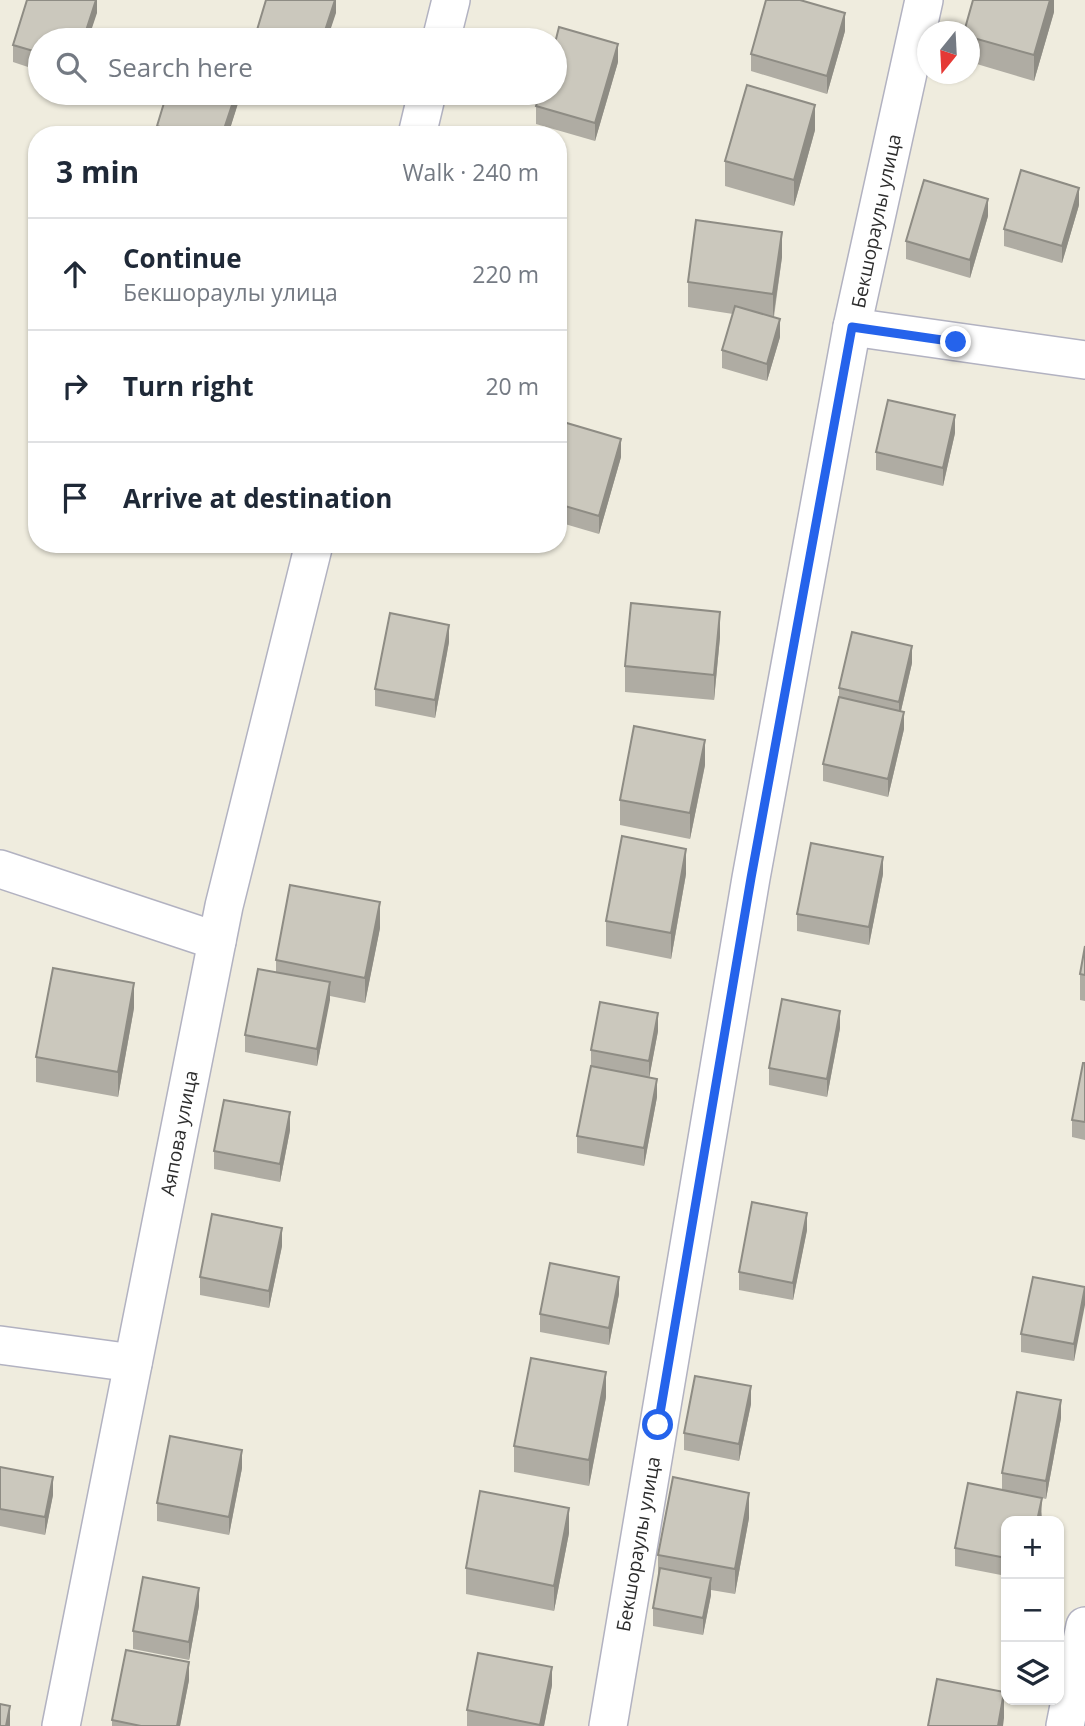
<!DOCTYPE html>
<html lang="en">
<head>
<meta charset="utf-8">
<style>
	:root { --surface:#fff; --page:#f2f2f3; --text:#1f2937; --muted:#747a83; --line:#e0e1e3 }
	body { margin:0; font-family:"Open Sans",sans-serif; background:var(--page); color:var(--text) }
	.controls { position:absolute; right:21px; bottom:21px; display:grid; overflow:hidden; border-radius:14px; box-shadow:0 2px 5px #0004 }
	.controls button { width:63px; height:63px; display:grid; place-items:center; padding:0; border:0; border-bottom:2px solid var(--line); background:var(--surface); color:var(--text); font:35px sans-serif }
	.compass { position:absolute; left:917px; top:21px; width:63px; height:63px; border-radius:50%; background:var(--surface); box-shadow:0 2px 5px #0004; rotate:198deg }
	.stop { position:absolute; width:21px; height:21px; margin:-16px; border:5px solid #2563eb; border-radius:50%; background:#fff }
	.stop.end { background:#2563eb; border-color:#fff; box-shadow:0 2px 7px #0008 }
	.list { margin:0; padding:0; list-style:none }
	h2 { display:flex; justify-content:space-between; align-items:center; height:91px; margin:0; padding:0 28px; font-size:30px }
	h2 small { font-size:23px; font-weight:400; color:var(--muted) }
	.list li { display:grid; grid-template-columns:46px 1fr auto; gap:21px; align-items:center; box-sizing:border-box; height:112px; padding:0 28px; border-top:2px solid var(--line) }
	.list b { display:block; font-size:26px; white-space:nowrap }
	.list p { margin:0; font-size:23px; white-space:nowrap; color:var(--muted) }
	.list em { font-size:23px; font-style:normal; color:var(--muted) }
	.icon { flex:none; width:38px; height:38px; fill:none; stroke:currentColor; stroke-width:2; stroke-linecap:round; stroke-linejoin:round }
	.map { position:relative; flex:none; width:1085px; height:1726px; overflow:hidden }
	.search { position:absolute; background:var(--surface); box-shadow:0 2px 5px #0004; left:28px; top:28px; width:539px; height:77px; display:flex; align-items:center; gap:18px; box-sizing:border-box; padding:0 24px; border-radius:38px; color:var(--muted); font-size:26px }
	.panel { position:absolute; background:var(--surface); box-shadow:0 2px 5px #0004; left:28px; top:126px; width:539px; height:427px; border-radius:28px }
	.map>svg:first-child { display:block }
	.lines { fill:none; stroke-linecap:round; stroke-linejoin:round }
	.minor-casing { stroke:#b2b2c1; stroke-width:40 }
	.minor { stroke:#fff; stroke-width:37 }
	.wall { fill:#afaca3 }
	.shaded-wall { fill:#8e8c84 }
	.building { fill:#cbc8bd; stroke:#8e8c84; stroke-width:2 }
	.route { stroke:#2563eb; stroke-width:9 }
	.labels { text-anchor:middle; stroke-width:6; stroke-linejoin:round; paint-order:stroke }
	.street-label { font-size:19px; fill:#2d2d2d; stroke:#fff }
</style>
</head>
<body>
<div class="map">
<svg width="1085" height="1726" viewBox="0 0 1085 1726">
	<rect width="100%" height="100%" fill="#efecde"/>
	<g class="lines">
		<g class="minor-casing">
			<g id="minor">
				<polyline points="441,40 451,0"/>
				<polyline points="417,135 427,93"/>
				<polyline points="852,327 1085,360"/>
				<polyline points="0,869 217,941"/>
				<polyline points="0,1345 133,1363"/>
				<polyline points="61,1726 224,906 314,544"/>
				<polyline points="608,1726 751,878 852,327 924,0"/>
				<polyline points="1065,1726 1085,1626"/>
			</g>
		</g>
		<use href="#minor" class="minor"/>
	</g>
	<g class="wall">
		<polygon points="97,0 97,13 40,40 40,71 13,62 13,45"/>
		<polygon points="1054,0 1054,12 1034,81 970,62 970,32"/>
		<polygon points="845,31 827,94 751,71 751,54"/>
		<polygon points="618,62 595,141 536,124 536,106"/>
		<polygon points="241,93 228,135 157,135 157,126"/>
		<polygon points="815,130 794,206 725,186 725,161"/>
		<polygon points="1079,205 1062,263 1004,246 1004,229"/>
		<polygon points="988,216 970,278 906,259 906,241"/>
		<polygon points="782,257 774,317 780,337 767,381 722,368 722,350 733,314 688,307 688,282"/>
		<polygon points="558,426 621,457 599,534 558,522"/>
		<polygon points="955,433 943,486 876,470 876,452"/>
		<polygon points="118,544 143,544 141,551"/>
		<polygon points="720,637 714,700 625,692 625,666"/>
		<polygon points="449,642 435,718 375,706 375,689"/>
		<polygon points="912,663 901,711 904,729 888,797 823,781 823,764 839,699 839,688"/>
		<polygon points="705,765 690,839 620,825 620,800"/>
		<polygon points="686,874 671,959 606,946 606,921"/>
		<polygon points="883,874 869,945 797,931 797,914"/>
		<polygon points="380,928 365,1003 330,996 317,1066 245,1052 245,1035 276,972 276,960"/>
		<polygon points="1085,946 1085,1001 1080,1000 1080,974"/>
		<polygon points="134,1008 118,1097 36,1082 36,1057"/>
		<polygon points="840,1028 827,1097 769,1085 769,1068"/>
		<polygon points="658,1031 649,1078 657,1097 644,1166 577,1153 577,1136 591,1066 591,1050"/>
		<polygon points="1085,1063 1085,1140 1072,1137 1072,1120"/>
		<polygon points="290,1130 280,1182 214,1169 214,1151"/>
		<polygon points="807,1230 793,1300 739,1290 739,1272"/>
		<polygon points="282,1246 269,1308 200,1295 200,1277"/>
		<polygon points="1085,1287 1074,1361 1021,1352 1021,1334"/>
		<polygon points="619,1294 609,1345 540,1332 540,1314"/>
		<polygon points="606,1397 589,1486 514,1472 514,1446"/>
		<polygon points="751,1404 739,1461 684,1450 684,1433"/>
		<polygon points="1061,1418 1046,1499 1038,1497 1042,1516 1041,1521 1006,1521 1006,1576 955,1566 955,1548 1002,1490 1002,1473"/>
		<polygon points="0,1467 53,1495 45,1535 0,1526"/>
		<polygon points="242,1468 229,1535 157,1521 157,1503"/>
		<polygon points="749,1518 735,1594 711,1590 711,1595 703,1635 653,1626 653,1608 658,1579 658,1555"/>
		<polygon points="569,1533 554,1611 466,1594 466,1568"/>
		<polygon points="199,1606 189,1660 133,1649 133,1631"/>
		<polygon points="189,1680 180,1726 112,1726 112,1720"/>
		<polygon points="552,1685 544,1726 467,1726 467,1710"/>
	</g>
	<g class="shaded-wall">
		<polygon points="96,0 97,0 97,13 88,40 83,40"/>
		<polygon points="335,0 336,0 336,13 327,40 322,40"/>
		<polygon points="1050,0 1054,0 1054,12 1034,81 1034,55"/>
		<polygon points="845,13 845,31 827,94 827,76"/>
		<polygon points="618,44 618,62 595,141 595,123"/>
		<polygon points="236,93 241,93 241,94 228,135 222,135"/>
		<polygon points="815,105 815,130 794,206 794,180"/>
		<polygon points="1079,188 1079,205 1062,263 1062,246"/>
		<polygon points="988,199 988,216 970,278 970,260"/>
		<polygon points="782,232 782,257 773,319 773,294"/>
		<polygon points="780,319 780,337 767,381 767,364"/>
		<polygon points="955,415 955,433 943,486 943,468"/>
		<polygon points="621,439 621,457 599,534 599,516"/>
		<polygon points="720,612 720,637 714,700 714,675"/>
		<polygon points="449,625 449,642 435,718 435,700"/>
		<polygon points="912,646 912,663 899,719 899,702"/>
		<polygon points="904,712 904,729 888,797 888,779"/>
		<polygon points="705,740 705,765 690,839 690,813"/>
		<polygon points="686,849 686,874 671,959 671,933"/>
		<polygon points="883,857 883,874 869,945 869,927"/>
		<polygon points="380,902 380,928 365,1003 365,978"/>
		<polygon points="330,982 330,1000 317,1066 317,1049"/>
		<polygon points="134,983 134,1008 118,1097 118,1072"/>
		<polygon points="840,1011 840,1028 827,1097 827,1079"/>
		<polygon points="658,1013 658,1031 649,1079 649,1061"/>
		<polygon points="657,1079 657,1097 644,1166 644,1148"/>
		<polygon points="290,1112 290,1130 280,1182 280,1164"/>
		<polygon points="807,1213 807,1230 793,1300 793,1283"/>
		<polygon points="282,1228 282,1246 269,1308 269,1291"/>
		<polygon points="619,1277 619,1294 609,1345 609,1328"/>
		<polygon points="1085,1288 1085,1305 1074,1361 1074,1344"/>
		<polygon points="606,1372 606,1397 589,1486 589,1460"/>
		<polygon points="751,1386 751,1404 739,1461 739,1444"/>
		<polygon points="1061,1400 1061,1418 1046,1499 1046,1481"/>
		<polygon points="242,1450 242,1468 229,1535 229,1517"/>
		<polygon points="53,1477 53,1495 45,1535 45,1517"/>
		<polygon points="749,1493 749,1518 735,1594 735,1569"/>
		<polygon points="1042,1498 1041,1521 1037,1521"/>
		<polygon points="569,1508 569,1533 554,1611 554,1586"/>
		<polygon points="711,1578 711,1595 703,1635 703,1618"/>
		<polygon points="199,1588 199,1606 189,1660 189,1642"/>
		<polygon points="189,1662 189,1680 180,1726 177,1726"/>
		<polygon points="552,1667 552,1685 544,1726 540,1726"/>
		<polygon points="1004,1692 1004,1718 1003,1726 998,1726"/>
		<polygon points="10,1706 10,1726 6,1726"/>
	</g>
	<g class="building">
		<polygon points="27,0 96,0 83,40 40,40 40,53 13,45"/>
		<polygon points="266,0 335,0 322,40 254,40"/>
		<polygon points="766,0 800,0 845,13 827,76 751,54"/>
		<polygon points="973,0 1050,0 1034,55 970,37 970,32 964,32"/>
		<polygon points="559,27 618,44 595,123 536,106 540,93 555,93 555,43"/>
		<polygon points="747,85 815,105 794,180 725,161"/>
		<polygon points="167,93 236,93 222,135 185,135 157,126"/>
		<polygon points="1021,170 1079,188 1062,246 1004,229"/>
		<polygon points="924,180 988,199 970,260 906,241"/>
		<polygon points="696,220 782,232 773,294 688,282"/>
		<polygon points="735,306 780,319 767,364 722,350"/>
		<polygon points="888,400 955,415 943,468 876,452"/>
		<polygon points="560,421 621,439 599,516 558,504 558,426"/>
		<polygon points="631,603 720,612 714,675 625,666"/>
		<polygon points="390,613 449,625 435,700 375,689"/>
		<polygon points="852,632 912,646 899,702 839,688"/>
		<polygon points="839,697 904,712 888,779 823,764"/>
		<polygon points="634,726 705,740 690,813 620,800"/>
		<polygon points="622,836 686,849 671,933 606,921"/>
		<polygon points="811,843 883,857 869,927 797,914"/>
		<polygon points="290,885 380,902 365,978 276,960"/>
		<polygon points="1085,946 1085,975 1080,974"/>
		<polygon points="53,968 134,983 118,1072 36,1057"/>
		<polygon points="258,969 330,982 317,1049 245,1035"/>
		<polygon points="782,999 840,1011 827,1079 769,1068"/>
		<polygon points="600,1002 658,1013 649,1061 591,1050"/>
		<polygon points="1083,1063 1085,1063 1085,1122 1072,1120"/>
		<polygon points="591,1066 657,1079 644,1148 577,1136"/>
		<polygon points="224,1100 290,1112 280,1164 214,1151"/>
		<polygon points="752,1202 807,1213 793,1283 739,1272"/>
		<polygon points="212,1214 282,1228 269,1291 200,1277"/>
		<polygon points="550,1263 619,1277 609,1328 540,1314"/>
		<polygon points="1033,1277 1085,1287 1074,1344 1021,1334"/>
		<polygon points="531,1358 606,1372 589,1460 514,1446"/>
		<polygon points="695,1376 751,1386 739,1444 684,1433"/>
		<polygon points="1017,1392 1061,1400 1046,1481 1002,1473"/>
		<polygon points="170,1436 242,1450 229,1517 157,1503"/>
		<polygon points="0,1467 53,1477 45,1517 0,1509"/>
		<polygon points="673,1477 749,1493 735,1569 658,1555"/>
		<polygon points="968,1483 1042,1498 1037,1521 1006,1521 1006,1558 955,1548"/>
		<polygon points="480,1491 569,1508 554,1586 466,1568"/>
		<polygon points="660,1568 711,1578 703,1618 653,1608"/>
		<polygon points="143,1577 199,1588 189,1642 133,1631"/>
		<polygon points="126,1650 189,1662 177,1726 141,1726 112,1720"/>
		<polygon points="478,1653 552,1667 540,1725 467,1710"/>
		<polygon points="937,1679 1004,1692 998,1726 928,1726"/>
		<polygon points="0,1704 10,1706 6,1726 0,1726"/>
	</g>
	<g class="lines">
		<polyline class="route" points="658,1425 751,878 852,327 956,342"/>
	</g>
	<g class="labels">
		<g class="street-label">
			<text transform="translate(876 221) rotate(-78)" y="7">Бекшораулы улица</text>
			<text transform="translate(179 1133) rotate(-79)" y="7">Аяпова улица</text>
			<text transform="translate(638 1544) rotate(-80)" y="7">Бекшораулы улица</text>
		</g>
	</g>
</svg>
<div class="controls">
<button>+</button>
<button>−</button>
<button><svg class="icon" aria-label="layers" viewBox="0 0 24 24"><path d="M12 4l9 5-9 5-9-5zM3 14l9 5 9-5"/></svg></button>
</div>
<svg class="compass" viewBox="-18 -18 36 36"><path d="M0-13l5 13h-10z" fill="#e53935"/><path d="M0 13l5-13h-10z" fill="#747a83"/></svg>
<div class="stop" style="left:658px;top:1425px"></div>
<div class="stop end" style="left:956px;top:342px"></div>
<div class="search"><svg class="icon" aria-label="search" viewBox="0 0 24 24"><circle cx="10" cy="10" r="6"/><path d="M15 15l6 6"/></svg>Search here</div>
<section class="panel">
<h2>3 min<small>Walk · 240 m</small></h2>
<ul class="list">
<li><svg class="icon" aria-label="ahead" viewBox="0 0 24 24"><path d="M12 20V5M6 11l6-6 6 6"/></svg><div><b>Continue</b><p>Бекшораулы улица</p></div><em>220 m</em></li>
<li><svg class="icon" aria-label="right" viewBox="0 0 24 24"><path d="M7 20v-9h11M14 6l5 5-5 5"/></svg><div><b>Turn right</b></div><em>20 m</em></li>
<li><svg class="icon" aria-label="arrive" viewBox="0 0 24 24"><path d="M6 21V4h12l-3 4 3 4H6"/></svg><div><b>Arrive at destination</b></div></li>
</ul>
</section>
</div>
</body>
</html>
